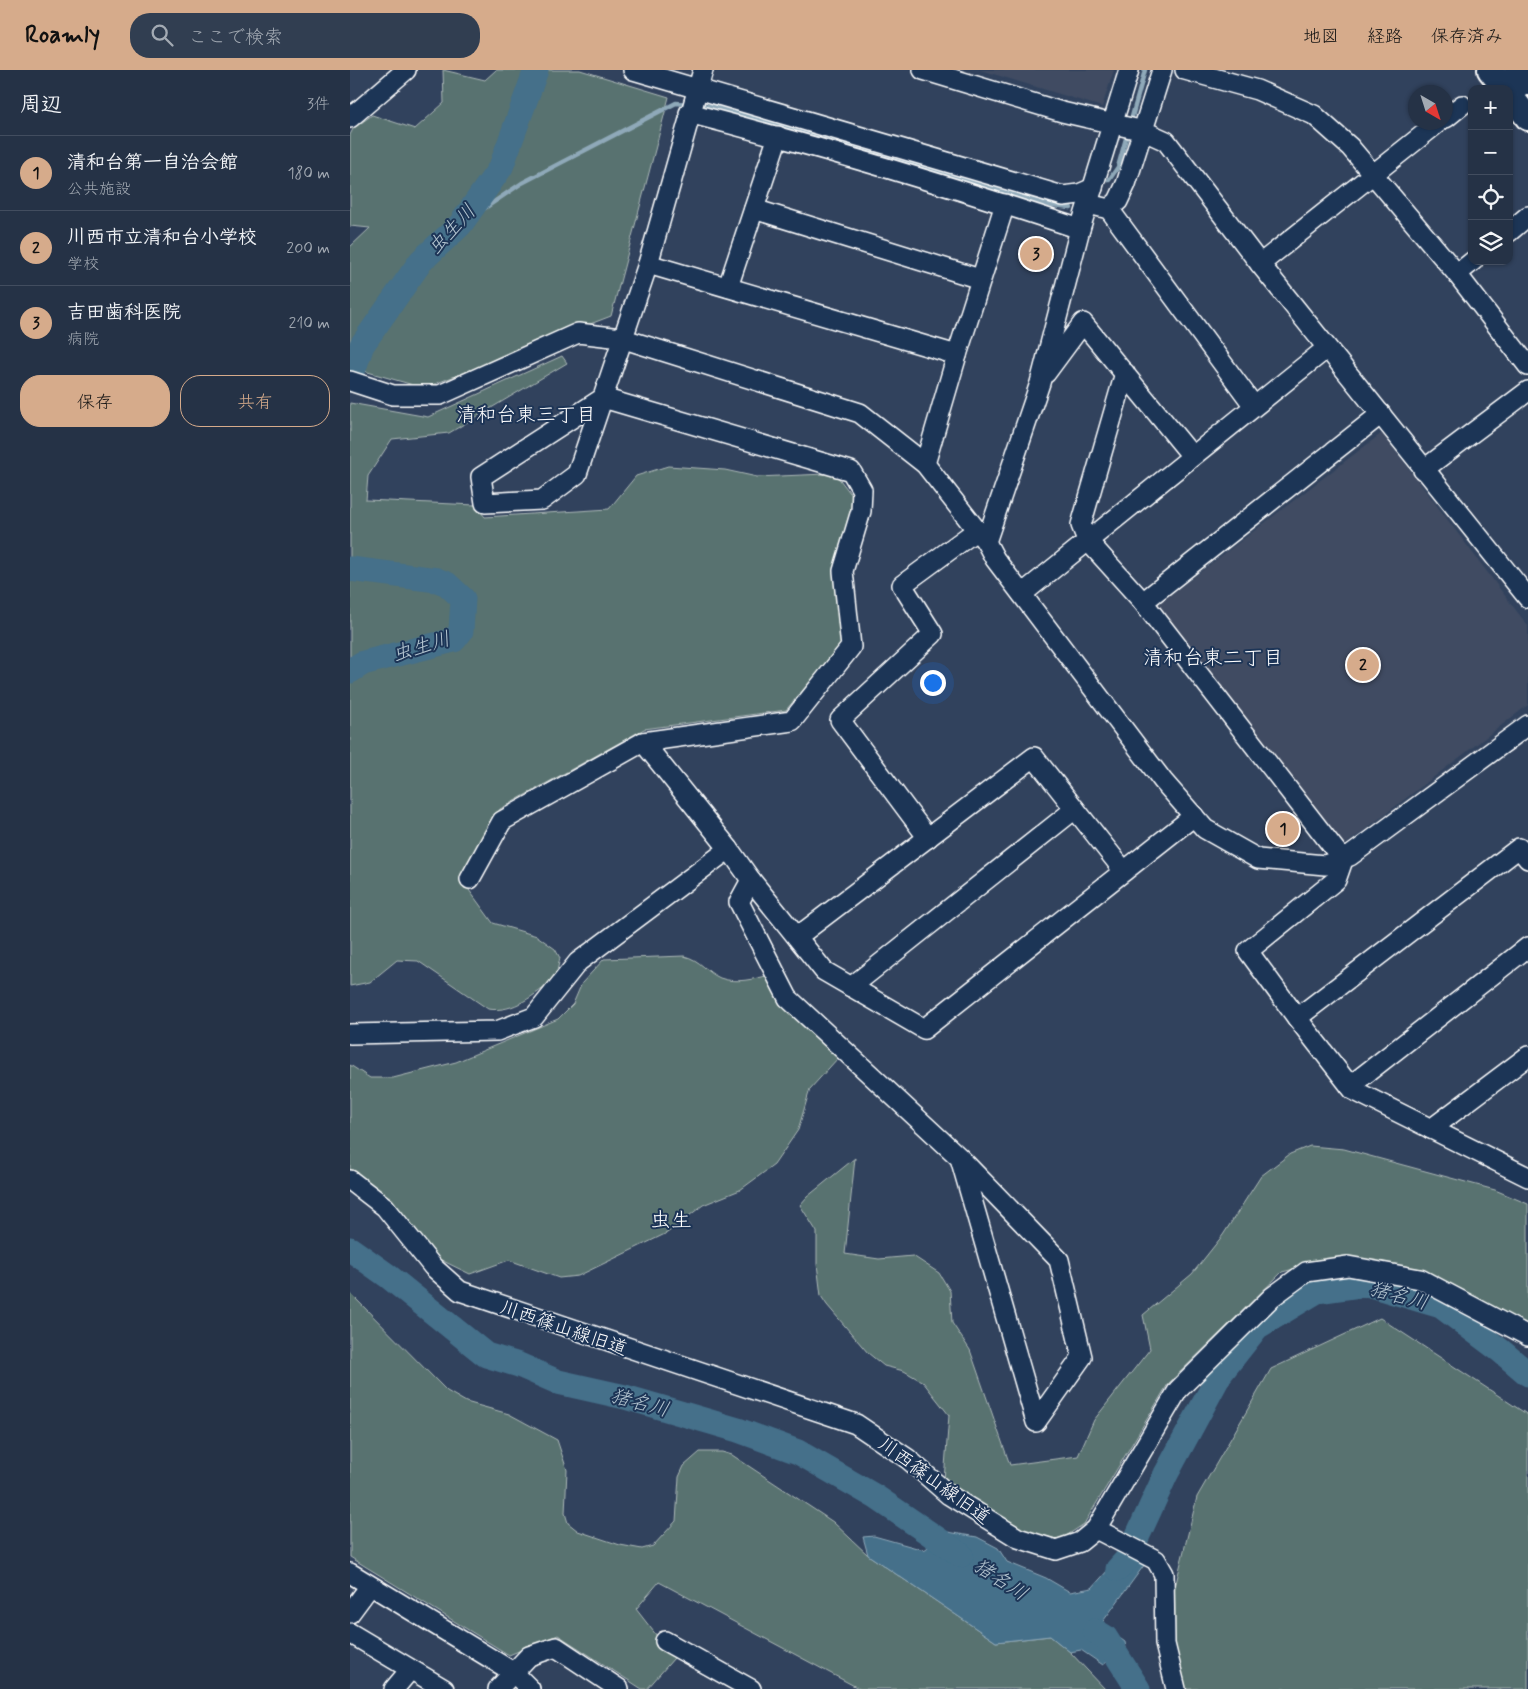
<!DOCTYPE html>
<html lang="ja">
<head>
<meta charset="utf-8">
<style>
	:root { --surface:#253246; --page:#313e51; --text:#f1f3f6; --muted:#a3aab3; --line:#424d5f; --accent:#d6ab8b }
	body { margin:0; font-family:Mynerve,"Klee One",sans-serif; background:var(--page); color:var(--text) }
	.controls { position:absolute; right:15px; top:15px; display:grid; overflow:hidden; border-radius:10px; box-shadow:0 1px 4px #0004 }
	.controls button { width:45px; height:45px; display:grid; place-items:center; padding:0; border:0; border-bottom:1px solid var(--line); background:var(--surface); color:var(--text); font:25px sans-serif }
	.compass { position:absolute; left:1058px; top:15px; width:45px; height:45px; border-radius:50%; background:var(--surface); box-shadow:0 1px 4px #0004; rotate:141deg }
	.you { position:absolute; left:582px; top:612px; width:18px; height:18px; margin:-12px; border:4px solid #fff; border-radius:50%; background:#1a73e8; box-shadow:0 0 0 8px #1a73e833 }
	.badge { display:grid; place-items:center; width:32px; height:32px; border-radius:50%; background:var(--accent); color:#111; font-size:16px; font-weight:700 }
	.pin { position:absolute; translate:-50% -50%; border:2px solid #fff; box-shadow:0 1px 5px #0006 }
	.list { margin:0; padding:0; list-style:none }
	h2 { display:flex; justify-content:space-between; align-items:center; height:65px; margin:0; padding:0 20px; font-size:21px }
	h2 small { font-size:16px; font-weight:400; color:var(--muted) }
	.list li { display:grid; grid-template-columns:32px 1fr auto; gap:15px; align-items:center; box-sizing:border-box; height:75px; padding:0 20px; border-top:1px solid var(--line) }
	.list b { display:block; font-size:19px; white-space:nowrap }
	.list p { margin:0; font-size:16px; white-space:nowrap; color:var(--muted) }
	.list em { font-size:16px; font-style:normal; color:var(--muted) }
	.actions { display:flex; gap:10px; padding:15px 20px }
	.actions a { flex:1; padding:11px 0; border:1px solid var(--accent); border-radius:20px; text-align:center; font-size:18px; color:var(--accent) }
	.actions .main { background:var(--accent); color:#111 }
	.icon { flex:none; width:28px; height:28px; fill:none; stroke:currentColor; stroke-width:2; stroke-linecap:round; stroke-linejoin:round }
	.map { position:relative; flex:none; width:1178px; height:1619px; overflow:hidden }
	header { display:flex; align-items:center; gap:30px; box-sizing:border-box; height:70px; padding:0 25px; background:var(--accent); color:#111 }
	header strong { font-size:24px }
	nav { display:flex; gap:28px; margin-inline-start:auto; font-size:18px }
	.search { width:350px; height:45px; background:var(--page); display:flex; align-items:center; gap:12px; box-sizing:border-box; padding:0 18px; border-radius:20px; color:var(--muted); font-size:19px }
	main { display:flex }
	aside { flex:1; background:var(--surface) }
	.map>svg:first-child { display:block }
	.built { fill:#3f4b62 }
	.green { fill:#58726f; stroke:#acb8b7 }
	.water { fill:#446f8a; stroke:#8fa9b9 }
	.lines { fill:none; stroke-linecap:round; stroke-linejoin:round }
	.stream { stroke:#8fa9b9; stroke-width:4.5 }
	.river { stroke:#446f8a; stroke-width:25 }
	.minor-casing { stroke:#fff; stroke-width:22 }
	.major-casing { stroke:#fff; stroke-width:28 }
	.minor { stroke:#1d3557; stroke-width:19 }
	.major { stroke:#1d3557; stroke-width:24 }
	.labels { text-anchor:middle; stroke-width:4; stroke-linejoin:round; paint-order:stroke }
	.street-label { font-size:19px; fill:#fff; stroke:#1d3557 }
	.water-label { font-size:20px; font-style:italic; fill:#b4c5d0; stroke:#1d3557 }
	.neighbourhood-label { font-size:20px; fill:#fff; stroke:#1d3557 }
	.quarter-label { font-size:21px; fill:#fff; stroke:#1d3557 }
</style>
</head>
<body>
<header>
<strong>Roamly</strong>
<div class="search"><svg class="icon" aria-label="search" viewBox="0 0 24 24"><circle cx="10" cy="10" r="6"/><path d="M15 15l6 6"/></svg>ここで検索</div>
<nav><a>地図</a><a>経路</a><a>保存済み</a></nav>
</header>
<main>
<aside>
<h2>周辺<small>3件</small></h2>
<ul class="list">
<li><span class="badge">1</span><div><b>清和台第一自治会館</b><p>公共施設</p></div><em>180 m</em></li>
<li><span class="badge">2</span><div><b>川西市立清和台小学校</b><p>学校</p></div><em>200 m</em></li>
<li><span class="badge">3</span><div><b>吉田歯科医院</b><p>病院</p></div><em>210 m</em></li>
</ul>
<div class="actions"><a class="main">保存</a><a>共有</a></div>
</aside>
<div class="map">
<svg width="1178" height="1619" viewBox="0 0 1178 1619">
	<rect width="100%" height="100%" fill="#31425d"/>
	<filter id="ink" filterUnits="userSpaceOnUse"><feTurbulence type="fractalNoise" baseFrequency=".02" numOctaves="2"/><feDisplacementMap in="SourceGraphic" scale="10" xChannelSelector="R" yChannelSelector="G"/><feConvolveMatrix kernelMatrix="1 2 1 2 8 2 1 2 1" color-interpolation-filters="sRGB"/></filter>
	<g filter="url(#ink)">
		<g class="built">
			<polygon points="630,0 764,0 752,37"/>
			<polygon points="1032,363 1178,556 1178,635 991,778 803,538"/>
		</g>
		<g class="green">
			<polygon points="93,0 135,10 146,0 230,0 319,27 261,246 74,318 0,297 0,177 20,158 0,156 0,65 3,59 22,45 65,59 94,33"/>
			<path d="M212,286L217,293L99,363L42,369L18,406L16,430L125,435L135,447L259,439L286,406L318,396L375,400L407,407L476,404L487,406L507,432L491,575L436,640L294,659L150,739L111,809L143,853L187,866L205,879L210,888L205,910C184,924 165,943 138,939L68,891L47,890L20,912L0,916V333L78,347Z"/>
			<path d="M334,886C351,890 356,902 370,908C386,914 404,909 420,905L436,932L488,988L460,1019L448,1060L424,1095L390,1120L353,1135L317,1163L228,1206L209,1208L159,1190L120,1204L89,1189L45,1136L0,1099V995L20,1008H43L106,992L208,949L223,934L232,913L254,889Z"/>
			<polygon points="960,1076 994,1079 1145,1120 1178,1134 1178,1257 988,1188 932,1202 818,1314 734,1454 710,1470 668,1459 594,1410 599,1345 573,1312 554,1301 534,1296 518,1283 477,1235 471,1226 467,1194 467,1162 450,1135 457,1127 505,1088 495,1184 529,1189 563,1186 589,1203 600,1221 602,1253 620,1280 660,1395 728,1386 744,1350 800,1279 793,1245 842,1204 873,1165 911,1106 940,1084"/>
			<polygon points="0,1223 97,1321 116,1332 159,1344 207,1370 217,1400 215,1443 218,1453 228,1461 270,1475 292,1479 303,1476 326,1451 329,1407 334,1396 350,1382 372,1382 382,1385 483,1452 518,1485 646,1572 700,1566 720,1582 755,1619 510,1619 309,1512 286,1539 324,1588 297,1619 292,1619 208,1565 159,1585 0,1487"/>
			<polygon points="1030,1248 1178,1345 1178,1619 818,1619 820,1538 847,1427 921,1299"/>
		</g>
		<polygon class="water" points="586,1460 627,1467 648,1478 657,1492 696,1508 720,1522 742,1518 774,1482 795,1494 751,1554 775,1572 776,1578 753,1595 731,1580 720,1582 700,1566 646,1572 518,1485 513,1467 524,1466 574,1480 580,1476"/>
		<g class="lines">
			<g class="stream">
				<polyline points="348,35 364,36 703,136 721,138"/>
				<polyline points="780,54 795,0"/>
				<polyline points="759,110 768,97 778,61"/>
				<polyline points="110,155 172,113 326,33 340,34"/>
			</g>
			<g class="river">
				<polyline points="0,310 12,275 71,191 110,155 151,97 186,0"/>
				<polyline points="0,499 87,510 97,514 113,529 111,561 104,570 13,593 0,601"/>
				<polyline points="0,1179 38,1206 136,1285 169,1295 208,1312 275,1327 388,1360 448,1382 526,1427 611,1485"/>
				<polyline points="768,1499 777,1489 816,1404 870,1304 907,1257 967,1221 1017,1214 1091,1236 1151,1281 1178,1304"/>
				<polyline points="745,1561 755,1567 788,1619"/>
			</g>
			<g class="minor-casing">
				<g id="minor">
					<polyline points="283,0 713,126 729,124 743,118"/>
					<polyline points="573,0 712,42 794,61 816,71 910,194 1178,528"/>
					<polyline points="835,0 907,20 964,45 1000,77 1107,204"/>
					<path d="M339,43C471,77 601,116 730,159"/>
					<polyline points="0,48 56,0"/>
					<polyline points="1096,48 1112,35"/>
					<polyline points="738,134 759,139 904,336"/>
					<polyline points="404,139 630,209"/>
					<polyline points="759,139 768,131 776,114 812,0"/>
					<polyline points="1159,162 1178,146"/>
					<polyline points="1123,191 1107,204 1178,296"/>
					<polyline points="298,194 607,285 575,394"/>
					<polyline points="910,194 1089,52"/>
					<polyline points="378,217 428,66"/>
					<polyline points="607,285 655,134"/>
					<polyline points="696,303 733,253 842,386"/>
					<polyline points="775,303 731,455 737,470 793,532 993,790 986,810 898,881 947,948 1169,778 1178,789"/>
					<polyline points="0,311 43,325 90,325 228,263 271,268 510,343 575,394 636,472 645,489 813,711 855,759 908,789 975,795 1000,786 1178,655"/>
					<polyline points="1073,400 1178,321"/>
					<polyline points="636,472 690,313 730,159 779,0"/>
					<polyline points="672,524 977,278"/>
					<polyline points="793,532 1031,344"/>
					<polyline points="578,768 490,650 583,564 552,515 627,460"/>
					<polyline points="379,779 401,810 389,832 438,928 610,1088 686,1352 732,1287 709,1190 610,1088"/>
					<polyline points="120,809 152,751 293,672 442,651 501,577 493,501 511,441 512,420 501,401 253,328 131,407 135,433 192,430 227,404 298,194 353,0"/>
					<polyline points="401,810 474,901 574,959 844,746"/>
					<polyline points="447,867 684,687 774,801"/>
					<polyline points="501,917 725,739"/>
					<polyline points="947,948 1003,1020 1178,1107"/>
					<polyline points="0,964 147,961 184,947 228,892 379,779 293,672"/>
					<polyline points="1000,1016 1178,877"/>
					<polyline points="1081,1059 1178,986"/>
					<polyline points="0,1110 35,1137 83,1197 110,1221 506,1354 558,1389 599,1425 668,1468 706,1480 730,1472 746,1459 828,1320 922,1227 956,1202 998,1196 1070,1209 1178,1266"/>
					<polyline points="746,1459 806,1490 814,1504 815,1574 826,1619"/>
					<polyline points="0,1503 163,1602 180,1619"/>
					<polyline points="0,1543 20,1516"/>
					<polyline points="0,1563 94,1619"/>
					<polyline points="315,1571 401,1619"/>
					<polyline points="44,1619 60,1600"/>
					<polyline points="148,1619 179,1586 206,1577 269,1619"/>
				</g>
			</g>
			<g class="major-casing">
				<g id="major">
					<polyline points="1140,0 1155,19"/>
					<polyline points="1167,0 1178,13"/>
					<polyline points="1159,24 1178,48"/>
				</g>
			</g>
			<use href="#minor" class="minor"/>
			<use href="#major" class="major"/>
		</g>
	</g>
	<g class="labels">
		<g class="street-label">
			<text transform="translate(214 1257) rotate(19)" y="7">川西篠山線旧道</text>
			<text transform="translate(585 1410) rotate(36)" y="7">川西篠山線旧道</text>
		</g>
		<g class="water-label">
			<text transform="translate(101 159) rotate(-47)" y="7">虫生川</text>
			<text transform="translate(71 576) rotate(-17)" y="7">虫生川</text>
			<text transform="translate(1049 1225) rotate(15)" y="7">猪名川</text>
			<text transform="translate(290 1332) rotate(15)" y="7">猪名川</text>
			<text transform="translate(651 1509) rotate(33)" y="7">猪名川</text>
		</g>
		<g class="neighbourhood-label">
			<text x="176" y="351">清和台東三丁目</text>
			<text x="863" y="594">清和台東二丁目</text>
		</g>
		<g class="quarter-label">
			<text x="321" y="1157">虫生</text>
		</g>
	</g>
</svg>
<div class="controls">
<button>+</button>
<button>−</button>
<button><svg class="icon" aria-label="locate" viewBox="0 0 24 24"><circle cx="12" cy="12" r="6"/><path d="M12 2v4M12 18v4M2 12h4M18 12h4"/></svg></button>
<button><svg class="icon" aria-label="layers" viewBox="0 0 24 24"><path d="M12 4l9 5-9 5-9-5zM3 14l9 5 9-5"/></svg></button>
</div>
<svg class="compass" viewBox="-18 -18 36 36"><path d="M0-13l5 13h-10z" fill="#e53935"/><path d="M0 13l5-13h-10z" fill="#a3aab3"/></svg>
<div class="you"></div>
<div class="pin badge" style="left:933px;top:759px">1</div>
<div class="pin badge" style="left:1013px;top:595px">2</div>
<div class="pin badge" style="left:686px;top:184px">3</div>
</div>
</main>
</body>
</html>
